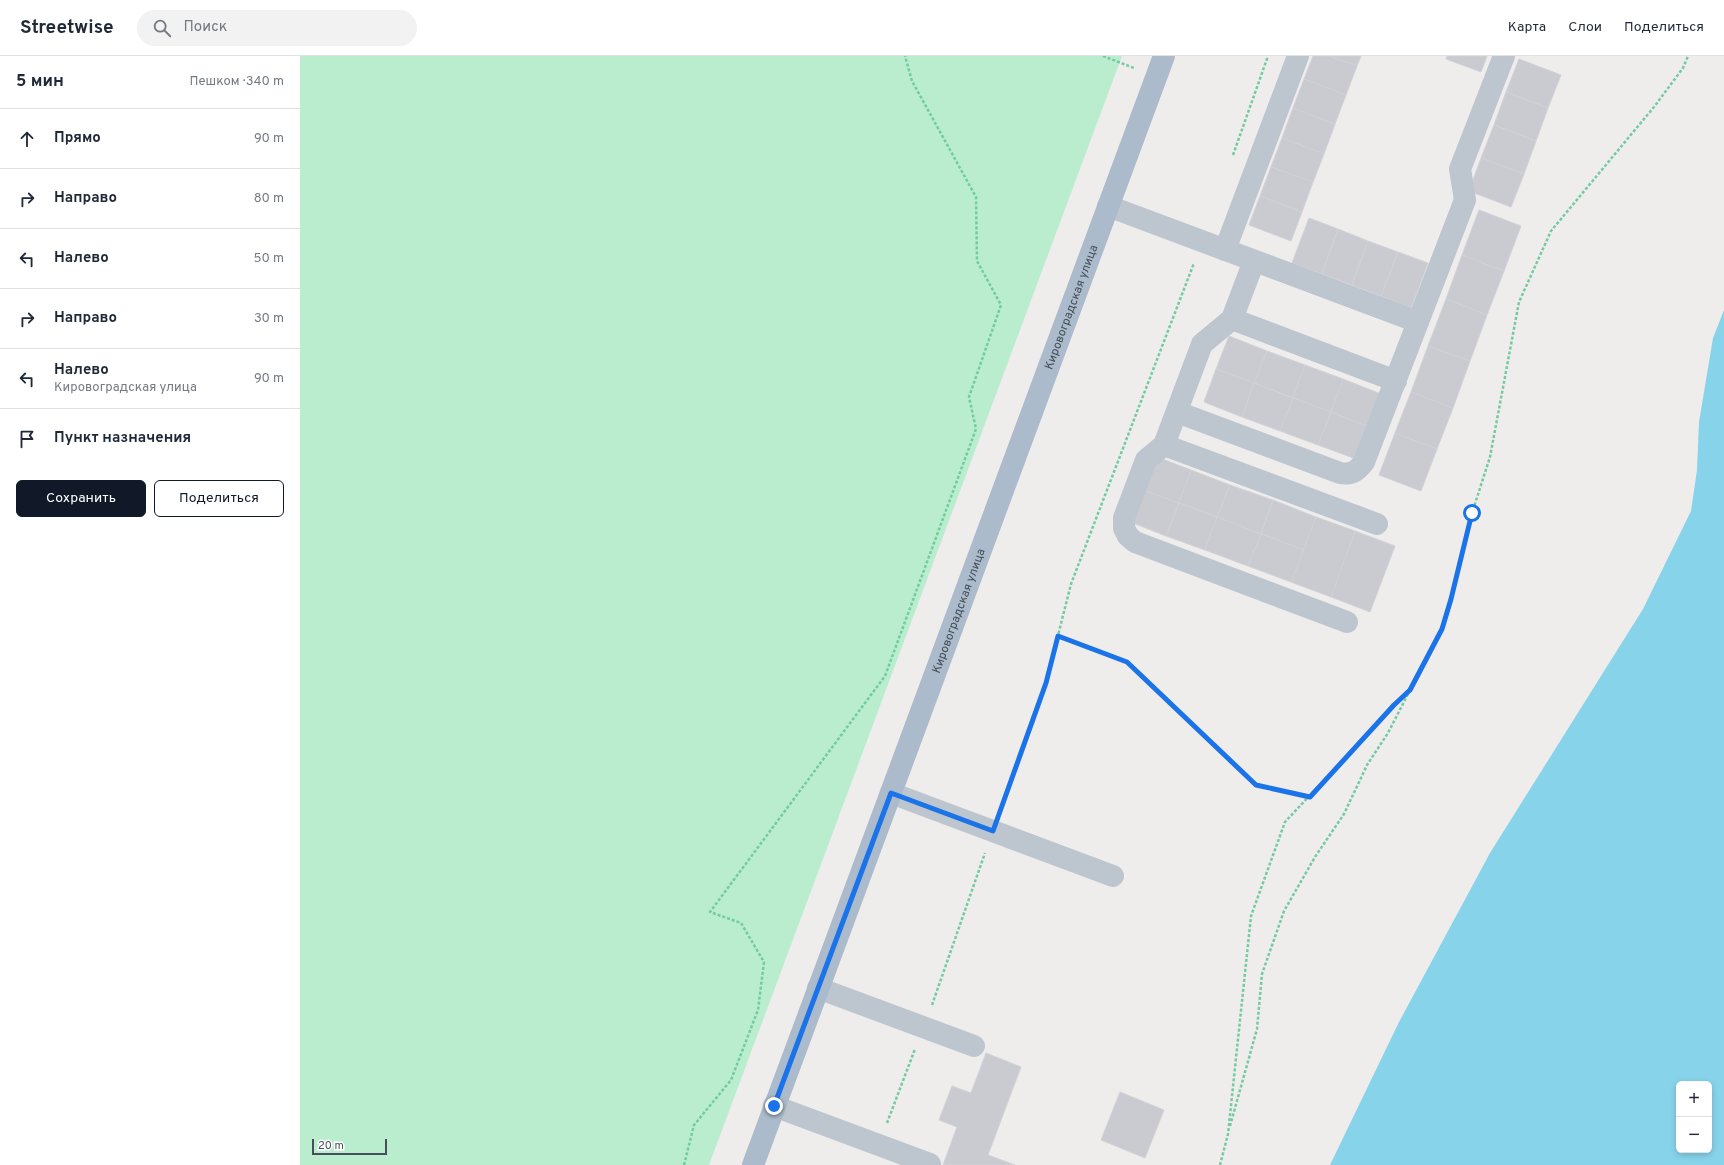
<!DOCTYPE html>
<html lang="ru">
<head>
<meta charset="utf-8">
<style>
	:root { --surface:#fff; --page:#f2f2f3; --text:#1f2937; --muted:#747a83; --line:#e0e1e3; --accent:#111827 }
	body { margin:0; font-family:Overpass,sans-serif; background:var(--page); color:var(--text) }
	.controls { position:absolute; right:12px; bottom:12px; display:grid; overflow:hidden; border-radius:6px; box-shadow:0 2px 6px #0003 }
	.controls button { width:36px; height:36px; display:grid; place-items:center; padding:0; border:0; border-bottom:1px solid var(--line); background:var(--surface); color:var(--text); font:20px sans-serif }
	.scale { position:absolute; left:12px; bottom:10px; width:75px; box-sizing:border-box; padding-left:4px; border:2px solid #454f59; border-top:0; font-size:11px; line-height:14px; white-space:nowrap; color:#454f59; -webkit-text-stroke:3px #fff; paint-order:stroke }
	.stop { position:absolute; width:12px; height:12px; margin:-9px; border:3px solid #1a73e8; border-radius:50%; background:#fff }
	.stop.end { background:#1a73e8; border-color:#fff; box-shadow:0 1px 4px #0008 }
	.list { margin:0; padding:0; list-style:none }
	h2 { display:flex; justify-content:space-between; align-items:center; height:52px; margin:0; padding:0 16px; font-size:17px }
	h2 small { font-size:13px; font-weight:400; color:var(--muted) }
	.list li { display:grid; grid-template-columns:26px 1fr auto; gap:12px; align-items:center; box-sizing:border-box; height:60px; padding:0 16px; border-top:1px solid var(--line) }
	.list b { display:block; font-size:15px; white-space:nowrap }
	.list p { margin:0; font-size:13px; white-space:nowrap; color:var(--muted) }
	.list em { font-size:13px; font-style:normal; color:var(--muted) }
	.actions { display:flex; gap:8px; padding:12px 16px }
	.actions a { flex:1; padding:9px 0; border:1px solid var(--accent); border-radius:6px; text-align:center; font-size:14px; color:var(--accent) }
	.actions .main { background:var(--accent); color:#fff }
	.icon { flex:none; width:22px; height:22px; fill:none; stroke:currentColor; stroke-width:2; stroke-linecap:round; stroke-linejoin:round }
	.map { position:relative; flex:none; width:1424px; height:1109px; overflow:hidden }
	header { display:flex; align-items:center; gap:24px; box-sizing:border-box; height:56px; padding:0 20px; background:var(--surface); border-bottom:1px solid var(--line) }
	header strong { font-size:19px }
	nav { display:flex; gap:22px; margin-inline-start:auto; font-size:14px }
	.search { width:280px; height:36px; background:var(--page); display:flex; align-items:center; gap:10px; box-sizing:border-box; padding:0 14px; border-radius:22px; color:var(--muted); font-size:15px }
	main { display:flex }
	aside { flex:1; background:var(--surface) }
	.map>svg:first-child { display:block }
	.green { fill:#b9edce }
	.water { fill:#87d4ea; fill-rule:evenodd }
	.building { fill:#c9cbd1; stroke:#d0d2d8 }
	.lines { fill:none; stroke-linecap:round; stroke-linejoin:round }
	.path { stroke:#72cba1; stroke-width:2.5; stroke-dasharray:3 2; stroke-linecap:butt }
	.minor { stroke:#bdc6cf; stroke-width:22 }
	.major { stroke:#abbbcb; stroke-width:22 }
	.route { stroke:#1a73e8; stroke-width:5 }
	.labels { text-anchor:middle; stroke-width:3.5; stroke-linejoin:round; paint-order:stroke }
	.street-label { font-size:12px; fill:#454f59; stroke:#fff }
</style>
</head>
<body>
<header>
<strong>Streetwise</strong>
<div class="search"><svg class="icon" aria-label="search" viewBox="0 0 24 24"><circle cx="10" cy="10" r="6"/><path d="M15 15l6 6"/></svg>Поиск</div>
<nav><a>Карта</a><a>Слои</a><a>Поделиться</a></nav>
</header>
<main>
<aside>
<h2>5 мин<small>Пешком · 340 m</small></h2>
<ul class="list">
<li><svg class="icon" aria-label="ahead" viewBox="0 0 24 24"><path d="M12 20V5M6 11l6-6 6 6"/></svg><div><b>Прямо</b></div><em>90 m</em></li>
<li><svg class="icon" aria-label="right" viewBox="0 0 24 24"><path d="M7 20v-9h11M14 6l5 5-5 5"/></svg><div><b>Направо</b></div><em>80 m</em></li>
<li><svg class="icon" aria-label="left" viewBox="0 0 24 24"><path d="M17 20v-9H6M10 6l-5 5 5 5"/></svg><div><b>Налево</b></div><em>50 m</em></li>
<li><svg class="icon" aria-label="right" viewBox="0 0 24 24"><path d="M7 20v-9h11M14 6l5 5-5 5"/></svg><div><b>Направо</b></div><em>30 m</em></li>
<li><svg class="icon" aria-label="left" viewBox="0 0 24 24"><path d="M17 20v-9H6M10 6l-5 5 5 5"/></svg><div><b>Налево</b><p>Кировоградская улица</p></div><em>90 m</em></li>
<li><svg class="icon" aria-label="arrive" viewBox="0 0 24 24"><path d="M6 21V4h12l-3 4 3 4H6"/></svg><div><b>Пункт назначения</b></div></li>
</ul>
<div class="actions"><a class="main">Сохранить</a><a>Поделиться</a></div>
</aside>
<div class="map">
<svg width="1424" height="1109" viewBox="0 0 1424 1109">
	<rect width="100%" height="100%" fill="#efecec"/>
	<polygon class="green" points="0,0 822,0 409,1109 0,1109"/>
	<path class="water" d="M1424,254V1109H1030L1099,966L1190,797L1343,553L1391,455L1397,414L1399,366L1413,282ZM1379,1028H1409V1094H1379Z"/>
	<g class="building">
		<polygon points="1013,0 1030,0 1057,10 1046,39 1004,23"/>
		<polygon points="1030,0 1061,0 1057,10"/>
		<polygon points="1147,0 1187,0 1181,16 1146,3"/>
		<polygon points="1219,3 1261,19 1248,52 1206,36"/>
		<polygon points="1004,23 1046,39 1035,68 993,52"/>
		<polygon points="1206,36 1248,52 1236,85 1194,69"/>
		<polygon points="993,52 1035,68 1024,98 982,82"/>
		<polygon points="1194,69 1236,85 1224,118 1181,102"/>
		<polygon points="982,82 1024,98 1013,126 971,111"/>
		<polygon points="1181,102 1224,118 1211,151 1169,135"/>
		<polygon points="971,111 1013,126 1002,156 960,140"/>
		<polygon points="960,140 1002,156 991,185 949,169"/>
		<polygon points="1179,154 1221,170 1204,215 1162,199"/>
		<polygon points="1009,162 1038,173 1022,218 992,207"/>
		<polygon points="1038,173 1068,185 1052,229 1022,218"/>
		<polygon points="1068,185 1098,196 1081,240 1052,229"/>
		<polygon points="1098,196 1128,207 1111,252 1081,240"/>
		<polygon points="1162,199 1204,215 1187,259 1146,243"/>
		<polygon points="1146,243 1187,259 1170,305 1128,290"/>
		<polygon points="929,280 967,295 954,327 916,313"/>
		<polygon points="1128,290 1170,305 1153,352 1111,336"/>
		<polygon points="967,295 1005,309 993,342 954,327"/>
		<polygon points="1005,309 1043,323 1031,356 993,342"/>
		<polygon points="916,313 954,327 942,361 904,346"/>
		<polygon points="1043,323 1081,338 1069,371 1031,356"/>
		<polygon points="954,327 993,342 980,375 942,361"/>
		<polygon points="1111,336 1153,352 1137,393 1095,377"/>
		<polygon points="993,342 1031,356 1018,389 980,375"/>
		<polygon points="1031,356 1069,371 1056,403 1018,389"/>
		<polygon points="1095,377 1137,393 1121,435 1079,419"/>
		<polygon points="852,399 891,414 879,447 840,433"/>
		<polygon points="891,414 930,429 917,461 879,447"/>
		<polygon points="930,429 973,444 961,478 917,461"/>
		<polygon points="840,433 879,447 866,480 828,465"/>
		<polygon points="973,444 1016,461 1004,494 961,478"/>
		<polygon points="879,447 917,461 905,494 866,480"/>
		<polygon points="917,461 961,478 948,510 905,494"/>
		<polygon points="1016,461 1055,475 1031,541 991,526"/>
		<polygon points="1055,475 1095,490 1070,556 1031,541"/>
		<polygon points="961,478 1004,494 991,526 948,510"/>
		<polygon points="686,997 721,1011 688,1099 715,1109 643,1109 657,1071 639,1064 652,1030 671,1037"/>
		<polygon points="820,1036 864,1054 845,1102 801,1084"/>
	</g>
	<g class="lines">
		<g class="path">
			<polyline points="803,0 834,12"/>
			<polyline points="933,99 968,0"/>
			<polyline points="758,580 827,606 956,729 1009,740"/>
			<polyline points="701,753 746,627 771,528 894,207"/>
			<polyline points="632,949 685,797"/>
			<polyline points="587,1067 615,993"/>
			<polyline points="930,1070 957,973 962,918 984,855 1015,801 1044,758 1067,709 1088,677 1109,636"/>
			<polyline points="384,1109 394,1069 431,1024 458,954 464,906 441,867 410,856 585,620 676,373 669,341 701,249 677,205 676,141 612,25 605,0"/>
			<polyline points="920,1109 928,1078 951,860 985,766 1094,649 1110,634 1142,573 1151,543 1172,457 1190,401 1219,246 1251,175 1354,51 1383,12 1388,0"/>
		</g>
		<g class="minor">
			<polyline points="808,150 1118,266"/>
			<polyline points="925,194 998,0"/>
			<polyline points="954,205 932,263 902,288 864,389 846,404 824,462 824,472 828,480 835,486 1047,566"/>
			<polyline points="932,263 1096,325"/>
			<path d="M877,356L1040,417C1052,419 1057,415 1064,406L1165,144L1160,113L1204,0"/>
			<polyline points="864,389 1077,468"/>
			<polyline points="591,737 813,820"/>
			<polyline points="518,932 674,990"/>
			<polyline points="474,1050 630,1108"/>
		</g>
		<path class="major" id="s1" d="M453,1109L864,0"/>
	</g>
	<g class="lines">
		<polyline class="route" points="474,1050 591,737 693,775 746,627 758,580 827,606 956,729 1010,741 1094,649 1110,634 1142,573 1151,543 1172,457"/>
	</g>
	<g class="labels">
		<g class="street-label">
			<text dy="4" stroke="none"><textPath href="#s1" startOffset="915">Кировоградская улица</textPath></text>
			<text dy="4" stroke="none"><textPath href="#s1" startOffset="591">Кировоградская улица</textPath></text>
		</g>
	</g>
</svg>
<div class="controls">
<button>+</button>
<button>−</button>
</div>
<div class="scale">20 m</div>
<div class="stop" style="left:1172px;top:457px"></div>
<div class="stop end" style="left:474px;top:1050px"></div>
</div>
</main>
</body>
</html>
